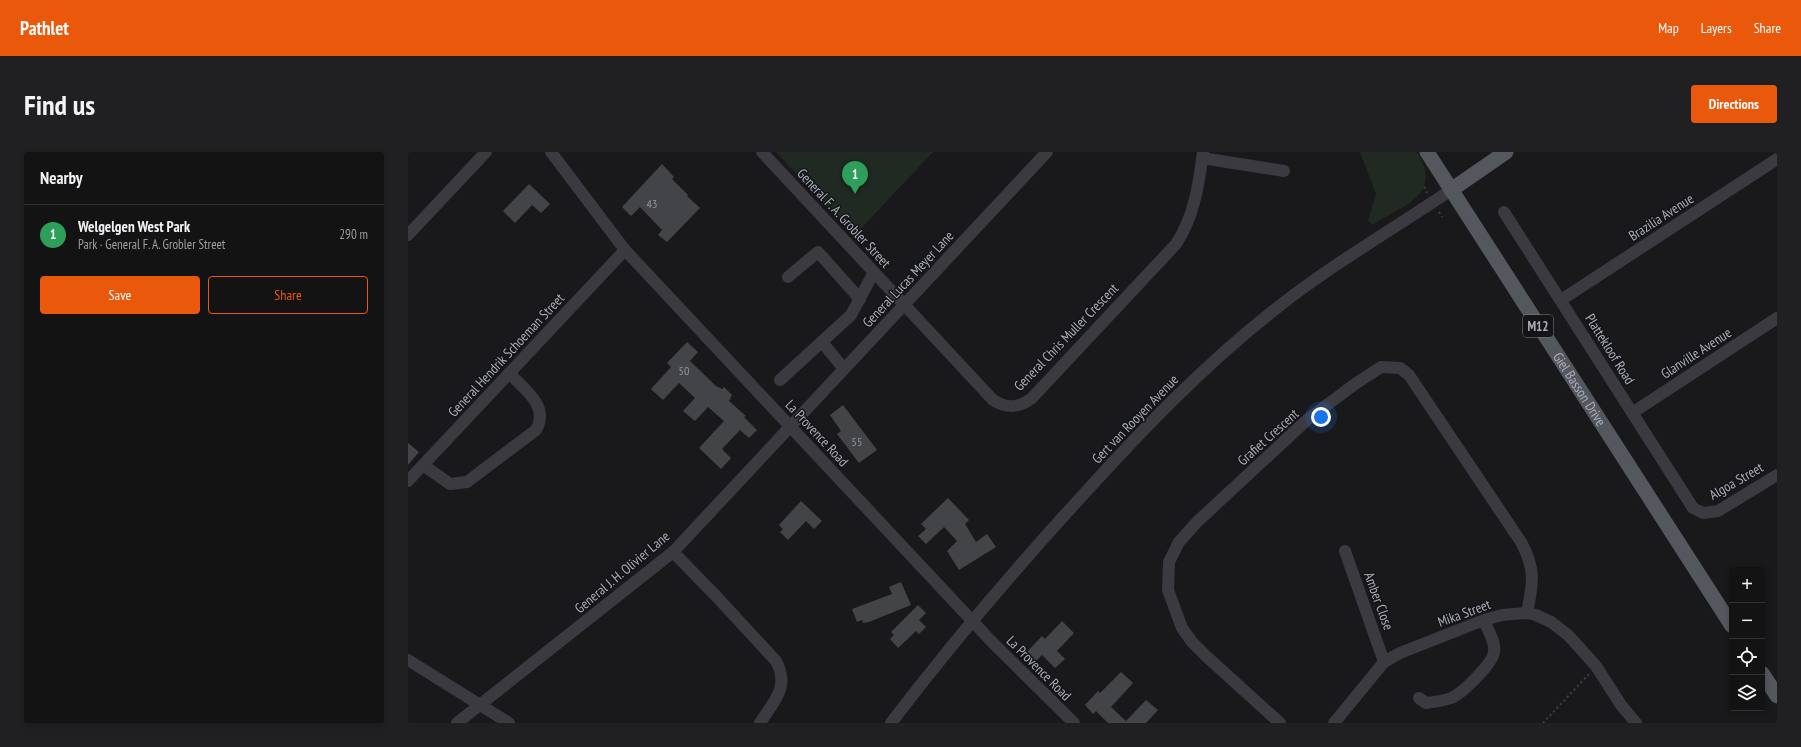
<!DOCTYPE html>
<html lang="en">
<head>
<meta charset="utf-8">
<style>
	:root { --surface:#131314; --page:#202022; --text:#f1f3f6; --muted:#9d9ea0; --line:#323234; --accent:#ea580c }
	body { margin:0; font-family:"PT Sans Narrow",sans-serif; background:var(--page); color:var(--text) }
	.controls { position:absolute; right:12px; bottom:12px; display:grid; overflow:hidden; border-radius:4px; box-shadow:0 2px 6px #0003 }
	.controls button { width:36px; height:36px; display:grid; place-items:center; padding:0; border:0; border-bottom:1px solid var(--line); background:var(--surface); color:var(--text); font:20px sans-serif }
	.you { position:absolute; left:913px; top:265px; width:14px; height:14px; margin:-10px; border:3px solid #fff; border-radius:50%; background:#1a73e8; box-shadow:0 0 0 6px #1a73e833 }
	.badge { display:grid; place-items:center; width:26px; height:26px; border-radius:50%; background:var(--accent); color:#fff; font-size:13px; font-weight:700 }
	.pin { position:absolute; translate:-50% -33px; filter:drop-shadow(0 1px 2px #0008) }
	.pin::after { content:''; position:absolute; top:21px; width:14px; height:12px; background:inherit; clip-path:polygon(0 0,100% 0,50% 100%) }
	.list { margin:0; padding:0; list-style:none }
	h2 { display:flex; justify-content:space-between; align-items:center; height:52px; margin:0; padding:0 16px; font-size:17px }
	h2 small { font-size:13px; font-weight:400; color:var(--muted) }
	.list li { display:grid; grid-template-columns:26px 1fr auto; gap:12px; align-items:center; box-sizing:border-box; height:60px; padding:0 16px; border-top:1px solid var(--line) }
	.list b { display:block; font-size:15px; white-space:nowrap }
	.list p { margin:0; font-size:13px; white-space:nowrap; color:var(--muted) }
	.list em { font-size:13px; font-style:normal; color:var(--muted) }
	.actions { display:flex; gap:8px; padding:12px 16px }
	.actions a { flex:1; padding:9px 0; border:1px solid var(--accent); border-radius:4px; text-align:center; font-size:14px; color:var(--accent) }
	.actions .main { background:var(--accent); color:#fff }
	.icon { flex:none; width:22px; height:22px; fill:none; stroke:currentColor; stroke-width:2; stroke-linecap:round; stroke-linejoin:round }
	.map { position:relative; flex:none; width:1369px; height:571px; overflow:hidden; border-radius:4px }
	header { display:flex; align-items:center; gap:24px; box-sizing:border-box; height:56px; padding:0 20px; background:var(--accent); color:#fff }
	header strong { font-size:19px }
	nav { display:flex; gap:22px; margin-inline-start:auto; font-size:14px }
	.intro { display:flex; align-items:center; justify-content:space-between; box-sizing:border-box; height:96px; padding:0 24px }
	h1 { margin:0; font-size:28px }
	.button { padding:10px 18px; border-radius:4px; background:var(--accent); color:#fff; font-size:14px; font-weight:700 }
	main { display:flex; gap:24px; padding:0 24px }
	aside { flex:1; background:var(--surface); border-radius:4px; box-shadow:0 2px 6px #0003 }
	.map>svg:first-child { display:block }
	.green { fill:#202922 }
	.building { fill:#434448 }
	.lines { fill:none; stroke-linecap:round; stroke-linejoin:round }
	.path { stroke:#404147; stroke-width:2; stroke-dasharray:2 3; stroke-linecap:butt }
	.minor { stroke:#3a3a40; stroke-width:12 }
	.major { stroke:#55575f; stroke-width:15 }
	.labels { text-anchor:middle; stroke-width:3; stroke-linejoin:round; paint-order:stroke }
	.number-label { font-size:12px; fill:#91949e }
	.shield { fill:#141416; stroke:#7e808a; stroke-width:1 }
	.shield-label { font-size:13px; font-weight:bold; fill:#abafbb }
	.street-label { font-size:14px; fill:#abafbb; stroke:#141416 }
</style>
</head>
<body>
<header>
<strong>Pathlet</strong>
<nav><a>Map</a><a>Layers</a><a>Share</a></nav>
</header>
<div class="intro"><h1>Find us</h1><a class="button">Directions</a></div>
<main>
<aside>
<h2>Nearby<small></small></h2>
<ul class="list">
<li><span class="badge" style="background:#2e9e5b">1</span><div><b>Welgelgen West Park</b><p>Park · General F. A. Grobler Street</p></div><em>290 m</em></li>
</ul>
<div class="actions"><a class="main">Save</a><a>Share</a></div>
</aside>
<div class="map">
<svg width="1369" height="571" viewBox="0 0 1369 571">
	<rect width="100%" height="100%" fill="#19191b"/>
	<g class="green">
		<polygon points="368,0 525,0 446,84"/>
		<path d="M952,0H1009C1036,42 995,54 964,73L960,68L968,42Z"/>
	</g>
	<g class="building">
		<polygon points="254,12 266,25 264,27 280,43 279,44 292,56 259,90 250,83 254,78 232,55 223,64 214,55"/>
		<polygon points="121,32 142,52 133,61 124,53 107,71 95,59"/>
		<polygon points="279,190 290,200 282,209 308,234 314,237 316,235 324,243 321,249 338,264 336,265 349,278 341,286 332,278 314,297 323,306 313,317 291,296 316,269 300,255 287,269 275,259 287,246 271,231 255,248 243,237 263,215 259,211"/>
		<polygon points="435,253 469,298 451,311 429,282 433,279 422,263"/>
		<polygon points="0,291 11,300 0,313"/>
		<polygon points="540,346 561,368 557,372 568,390 579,382 588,395 551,418 539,399 549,389 536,375 518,392 510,384 518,377 513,372"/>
		<polygon points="393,349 414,369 406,377 398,369 380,388 372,380 375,377 371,373"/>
		<polygon points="493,430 503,453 461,470 455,471 454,468 449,470 444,457 484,442 481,435"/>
		<polygon points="510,453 518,461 511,468 518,475 511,482 508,479 490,496 482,487 486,483 483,480"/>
		<polygon points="654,469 666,481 649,499 657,507 647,516 634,503 627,510 618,501 634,484 637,487"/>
		<polygon points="713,520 725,531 703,555 718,569 738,548 750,558 738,571 700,571 688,559 685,562 677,553 690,539 692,541"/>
	</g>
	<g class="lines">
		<g class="path">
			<polyline points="1016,35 1019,41"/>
			<polyline points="1031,60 1034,65"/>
			<polyline points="1135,571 1181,522"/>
		</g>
		<g class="minor">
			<polyline points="143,0 217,98 583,489 666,571"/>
			<path d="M354,0L585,248C599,257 611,256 624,246L768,92C786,65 791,32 795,0"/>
			<polyline points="794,6 876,19"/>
			<polyline points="1096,60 1285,356 1295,361 1310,359 1369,323"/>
			<polyline points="0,83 78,0"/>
			<polyline points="380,125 410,100 452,147"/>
			<polyline points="1153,148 1369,7"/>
			<polyline points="414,190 436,217"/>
			<polyline points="372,228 443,163 466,120"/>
			<polyline points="1224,261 1369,166"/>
			<path d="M15,313L42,332L59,330L128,278C142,254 116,237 101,221"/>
			<polyline points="0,329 217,98"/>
			<polyline points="937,399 976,510"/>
			<path d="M265,400L308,444L368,509C382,535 366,549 352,571"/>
			<polyline points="0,508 101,571"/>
			<path d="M1011,546L1018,551C1027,550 1035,549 1043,546C1054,542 1085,511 1086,500C1088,490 1079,477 1076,468"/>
			<polyline points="49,571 265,400 639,0"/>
			<path d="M483,571C543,492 607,417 674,344C734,278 795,214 865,159C921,114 984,78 1043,38"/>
			<path d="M872,571L798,504L784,490L774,476L760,438L761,410L771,390L789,370L900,267L947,232L973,215L992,216L1001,223L1113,390C1128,417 1125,432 1119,461"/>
			<polyline points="926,571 976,510 992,501 1076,468 1094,463 1119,461 1128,463 1143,470 1160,483 1188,514 1213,553 1228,571"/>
		</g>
		<g class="major">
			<path id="s1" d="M1019,0L1324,474"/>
			<polyline points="1043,38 1098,0"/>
			<polyline points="1354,521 1369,544"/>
		</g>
	</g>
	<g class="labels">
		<g class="number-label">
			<text x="244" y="56">43</text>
			<text x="276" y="223">50</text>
			<text x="449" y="294">55</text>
		</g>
		<rect class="shield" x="1115" y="163" width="30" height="22" rx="3"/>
		<g class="shield-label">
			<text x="1130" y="179">M12</text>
		</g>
		<g class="street-label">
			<text transform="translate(1253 65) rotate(-33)" y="5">Brazilia Avenue</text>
			<text transform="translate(436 66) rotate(47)" y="5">General F. A. Grobler Street</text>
			<text transform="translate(500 127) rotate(-47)" y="5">General Lucas Meyer Lane</text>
			<text transform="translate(658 185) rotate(-46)" y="5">General Chris Muller Crescent</text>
			<text transform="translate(1202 197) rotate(58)" y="5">Plattekloof Road</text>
			<text transform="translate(1288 201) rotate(-33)" y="5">Glanville Avenue</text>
			<text transform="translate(98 203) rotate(-47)" y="5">General Hendrik Schoeman Street</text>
			<text dy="5" stroke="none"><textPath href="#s1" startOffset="282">Giel Basson Drive</textPath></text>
			<text transform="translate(727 267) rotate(-46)" y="5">Gert van Rooyen Avenue</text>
			<text transform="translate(409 281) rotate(47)" y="5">La Provence Road</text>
			<text transform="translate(860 285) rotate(-42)" y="5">Grafiet Crescent</text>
			<text transform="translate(1328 329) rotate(-30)" y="5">Algoa Street</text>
			<text transform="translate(214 420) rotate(-40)" y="5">General J. H. Olivier Lane</text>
			<text transform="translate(971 449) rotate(70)" y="5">Amber Close</text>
			<text transform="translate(1056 461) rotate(-20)" y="5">Mika Street</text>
			<text transform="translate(631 516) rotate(45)" y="5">La Provence Road</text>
		</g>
	</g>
</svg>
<div class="controls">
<button>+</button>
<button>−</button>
<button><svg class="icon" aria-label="locate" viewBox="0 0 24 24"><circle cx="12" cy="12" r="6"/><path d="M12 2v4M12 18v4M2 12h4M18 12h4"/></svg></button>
<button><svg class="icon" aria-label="layers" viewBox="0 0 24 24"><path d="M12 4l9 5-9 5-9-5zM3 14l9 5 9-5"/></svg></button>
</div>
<div class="you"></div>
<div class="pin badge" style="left:447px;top:42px;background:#2e9e5b">1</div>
</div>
</main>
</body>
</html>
